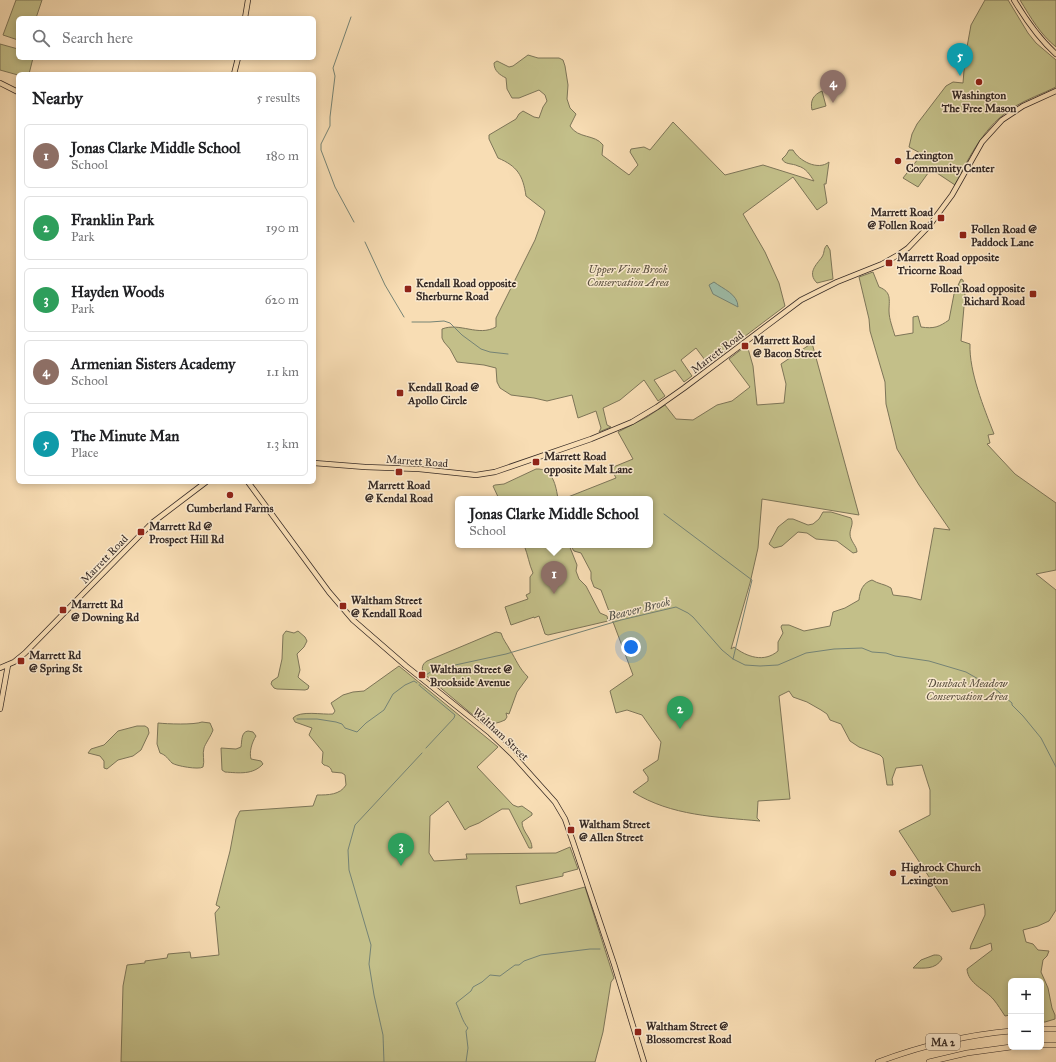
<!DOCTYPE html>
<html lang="en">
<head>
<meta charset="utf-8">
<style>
	:root { --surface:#fff; --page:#f6f6f6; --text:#202124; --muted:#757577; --line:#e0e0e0; --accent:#7c3aed }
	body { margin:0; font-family:"IM FELL Great Primer",serif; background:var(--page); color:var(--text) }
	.controls { position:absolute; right:12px; bottom:12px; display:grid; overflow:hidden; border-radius:6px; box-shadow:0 2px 6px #0003 }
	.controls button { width:36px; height:36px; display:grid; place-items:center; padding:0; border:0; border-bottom:1px solid var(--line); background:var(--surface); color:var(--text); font:20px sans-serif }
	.you { position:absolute; left:631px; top:647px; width:14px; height:14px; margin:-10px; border:3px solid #fff; border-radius:50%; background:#1a73e8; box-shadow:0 0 0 6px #1a73e833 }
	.badge { display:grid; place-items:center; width:26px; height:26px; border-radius:50%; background:var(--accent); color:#fff; font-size:13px; font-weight:700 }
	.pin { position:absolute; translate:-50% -33px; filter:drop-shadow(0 1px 2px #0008) }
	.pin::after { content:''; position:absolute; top:21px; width:14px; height:12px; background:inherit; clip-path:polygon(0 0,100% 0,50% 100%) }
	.popup { position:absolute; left:455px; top:496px; width:198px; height:52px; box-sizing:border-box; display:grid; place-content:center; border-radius:6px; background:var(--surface); filter:drop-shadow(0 1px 3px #0005); font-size:13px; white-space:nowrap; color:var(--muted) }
	.popup b { font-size:15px; color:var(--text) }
	.popup::after { content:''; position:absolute; left:50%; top:100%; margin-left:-8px; border:8px solid transparent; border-top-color:var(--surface) }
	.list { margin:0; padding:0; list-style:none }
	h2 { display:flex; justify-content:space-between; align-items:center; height:52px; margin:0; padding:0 16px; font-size:17px }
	h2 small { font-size:13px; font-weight:400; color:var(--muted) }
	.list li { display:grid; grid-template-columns:26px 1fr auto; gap:12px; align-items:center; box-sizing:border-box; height:64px; margin:0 8px 8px; padding:0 8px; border:1px solid var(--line); border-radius:6px }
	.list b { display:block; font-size:15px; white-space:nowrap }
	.list p { margin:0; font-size:13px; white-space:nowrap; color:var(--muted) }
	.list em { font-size:13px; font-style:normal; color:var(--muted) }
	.icon { flex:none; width:22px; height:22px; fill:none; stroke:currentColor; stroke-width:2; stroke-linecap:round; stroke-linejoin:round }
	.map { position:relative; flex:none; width:1056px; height:1062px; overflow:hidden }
	.search { position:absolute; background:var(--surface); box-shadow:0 2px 6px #0003; left:16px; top:16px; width:300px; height:44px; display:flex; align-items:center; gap:10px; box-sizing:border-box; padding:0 14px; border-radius:6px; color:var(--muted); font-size:15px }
	.panel { position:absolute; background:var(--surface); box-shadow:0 2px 6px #0003; left:16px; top:72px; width:300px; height:412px; border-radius:6px }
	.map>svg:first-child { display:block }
	.green { fill:#c3bf89; stroke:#7d7558 }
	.water { fill:#9ebda9; stroke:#758375 }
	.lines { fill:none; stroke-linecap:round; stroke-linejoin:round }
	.stream { stroke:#758375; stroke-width:1 }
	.major-casing { stroke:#372b26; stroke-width:6 }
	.highway-casing { stroke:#372b26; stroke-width:6 }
	.major { stroke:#f8ddb4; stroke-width:4.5 }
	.highway { stroke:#f8ddb4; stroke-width:5 }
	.poi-dot { fill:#8f2418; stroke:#fae9ce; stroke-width:1.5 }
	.labels { text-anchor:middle; stroke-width:3; stroke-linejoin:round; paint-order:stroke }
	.shield { fill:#fae9ce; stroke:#726458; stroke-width:1 }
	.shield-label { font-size:10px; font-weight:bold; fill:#372b26 }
	.poi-label { font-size:11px; font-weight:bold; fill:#372b26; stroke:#fae9ce; text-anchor:start }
	.park-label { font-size:11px; font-style:italic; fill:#5a503f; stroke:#fae9ce }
	.street-label { font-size:11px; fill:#372b26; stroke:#fae9ce }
	.water-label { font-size:12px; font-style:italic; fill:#515047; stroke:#fae9ce }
</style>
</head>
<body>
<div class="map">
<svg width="1056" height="1062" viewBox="0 0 1056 1062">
	<rect width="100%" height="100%" fill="#f8ddb4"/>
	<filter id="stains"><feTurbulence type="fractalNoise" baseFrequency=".005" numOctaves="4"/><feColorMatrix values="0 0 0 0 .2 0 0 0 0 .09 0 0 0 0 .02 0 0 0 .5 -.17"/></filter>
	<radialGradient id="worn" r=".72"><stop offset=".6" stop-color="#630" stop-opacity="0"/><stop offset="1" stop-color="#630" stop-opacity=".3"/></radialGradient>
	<g class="green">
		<polygon points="16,0 42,0 36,18 18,18 18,40 3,35"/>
		<path d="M985,0H1008L1028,33L1036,43L1056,60V87C1042,94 1027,99 1014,107C985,125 970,155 955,185L931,169L918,187L903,178L922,154L909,147L912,134L917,124L946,86L953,82L963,83L965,58L971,25Z"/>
		<path d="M1020,0H1056V47C1040,34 1031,18 1020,0Z"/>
		<polygon points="0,44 18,49 18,58 33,58 29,74 18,75 0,70"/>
		<path d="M528,55L538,58H559L563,60L565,66L568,85L567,99L570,108L576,114L570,126C578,139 595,134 603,145L602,155L629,175L638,165L630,152L631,149L644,147L650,150L673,122L725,175L763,165L814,181C810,175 806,168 798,166C792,163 785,165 782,159L786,155L789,150H793C799,161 818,171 829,162L826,184H824L827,203L817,210L793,177L743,214L765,252L779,283L785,306L708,364L696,348L681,360L692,376L684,382L675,370L654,380L665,396L658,401L644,380L620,400L603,408L607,425L611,427L599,432L601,428L596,411L578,418L572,395L547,401L534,398L511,395L500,388L497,382L496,368L484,365L457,362L450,349L444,342L442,338V329C460,322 478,337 496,327V318L535,240L545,212L544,210L526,196C523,175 517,166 498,158L489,139V135L516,119L519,114L523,111L534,117L539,118L543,107L547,101L545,95L539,90L519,98H512L507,89L506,78C500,75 494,71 494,63L497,61L509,67L513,66Z"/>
		<path d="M822,91L826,106L812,110C810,101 813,95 822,91Z"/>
		<path d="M827,245L830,250L833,279L817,283C807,273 816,265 822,257C825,252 823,249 827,245Z"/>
		<path d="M873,272L879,287C892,292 889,300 889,311C889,319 893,329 895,336L913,333V317L918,316L921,327C934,329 939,327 949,320L954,294L961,279L963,280L965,295L961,341L970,344C969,372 984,408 994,434L988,435L990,443L987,444L1015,474L1056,503V570L1036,574L1056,590V910L1049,921L1038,926L1023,930L1026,942L1033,944L1038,950L1049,951L1047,956L1043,960L1041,972L1048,988L1052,1008L1055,1015V1019L1045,1022H1041V981H1011V1017L1010,1015L1005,1016C1001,1010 998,1005 994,1000C985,989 968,984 967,969L992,950L991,943L978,948L970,949L971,945L985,915V910L984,904L952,912L899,831L930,815V790L922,765L896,768L892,779L893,785H887L883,758L880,755L859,747L850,741L841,724L830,720L827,714L821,710L807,702L793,697L789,691L779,696L790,799L758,801L757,818L760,821C717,817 671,816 633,792L648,781V777L643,770L658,760L661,742L642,715L627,710L616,713L610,691L633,675L601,590L594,587L591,579V572L581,553L574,551L572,548L573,545H650V499H569L568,497L616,478L611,468L633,459L618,432L647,417L665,405L676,419L693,420L717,405L732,401L750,387L729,359L747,345L753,366L757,405L784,403L786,384L781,364L812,343L859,515L762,499L758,548L750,583L731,649L734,647C747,657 764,663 778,651V642L783,633L781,627L782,625H789L804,631L830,626L833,612L845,608L859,600C860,590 863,583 872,580C878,584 885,584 891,588L893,595L909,597L921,600L934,528L950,530L919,485L897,449L886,404L885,382L870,331L869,319L859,277Z"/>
		<path d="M536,469C553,468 556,486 558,499H499L493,486L495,485L504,484Z"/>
		<path d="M823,512H831L851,518C854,524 850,528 850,534C850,541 857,546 857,552L853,553L837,541L816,539L807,533L798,532L782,546L774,548L769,544L778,527L788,519H793L808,525L813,524L819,519Z"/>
		<path d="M524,545H569L577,565L576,571L579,579L586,586L600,613L607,616L608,621L548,635L545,634L539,616L534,618V617L511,625L505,607L528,599L526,595L530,593V577L533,573C529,564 528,555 524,545Z"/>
		<polygon points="286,631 294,633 298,631 305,637 307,641 304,647 297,654 300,670 298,677 300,679 309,686 308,689 305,690 277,689 274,688 271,684 272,681 278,677 282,659 283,635"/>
		<path d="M496,632L501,633C503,640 507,644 510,650C517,661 518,667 528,677L517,692L509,714L506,713L507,717L505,720L500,722L489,725L473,715L424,674C421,669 422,664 427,661Z"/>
		<path d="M399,666L498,747L477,767L513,805L518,807L522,806L532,813V815L522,822C522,832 532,838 532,848H529L509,809H502L479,823L469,827L465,830L448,801L430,816L429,853L434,861L467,859L466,854L556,853L570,847L578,869L563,873V876L516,886L520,904L585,887L614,978L611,982L603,1032L595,1062H121L123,986L127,965L145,963V961L167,958L168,954L190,952L191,958L219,955L215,913L220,907L216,905L230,851L236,819L240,811L313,806L317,795C328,795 340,795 346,785L345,775L342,773L332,772C331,767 328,766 324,765L322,763L323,752L309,735L312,728L295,722L293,718C300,710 323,715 333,714L335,711L331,703L343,695L353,692L364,691Z"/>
		<path d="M202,722L210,723L213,730C211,736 205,744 204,748C202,754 205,761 203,767C199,770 176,766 172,763C168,759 166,755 160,753L157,744L158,723C167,724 194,725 202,722Z"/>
		<polygon points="137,726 145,726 148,728 149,733 141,750 133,756 118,760 107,769 104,768 104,761 100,756 88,753 91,749 104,745 118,731"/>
		<path d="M248,731L253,732L256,736C252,742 249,752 251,759L261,761L263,764C253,775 239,773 225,772L222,770L221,748L236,749L241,747C242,741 241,732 248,731Z"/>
		<path d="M934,955C939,955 941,955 942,959C935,970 924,968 913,968L921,960Z"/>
	</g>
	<path class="water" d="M714,282C723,289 738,294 738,307L713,294L709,285Z"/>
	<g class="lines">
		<g class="stream">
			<polyline points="351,17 333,68 335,76 330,117 330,126 321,144 321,150 335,187 354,222"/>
			<polyline points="365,242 385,285 404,317"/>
			<polyline points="412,322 430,322 444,321 450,323 462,335 481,349 490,352 508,354"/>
			<polyline points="664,514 752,580 733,659"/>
			<polyline points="426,675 432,671 446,667 506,654 621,620 676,607 688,613 693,617 722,650 733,659 745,665 760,666 778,665 806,653 834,649 862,648 872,652 886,653 895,656 929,661 966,672 994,688 1012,703 1012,705 1023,716 1041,738 1056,767"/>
			<polyline points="419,685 420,685"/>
			<polyline points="420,686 455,715 454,718 426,748"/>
			<polyline points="297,719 317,719 336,722 342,724 345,728 357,732 366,723 384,710 393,694 405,685 414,681 417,683"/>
			<polyline points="384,1062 383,1035 374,995 369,964 371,945 349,870 348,850 355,825 422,753"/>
			<path d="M466,1062L468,1048L466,1031L468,1028C462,1021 460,1011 456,1003L471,991L473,987L482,982L490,975L500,976L515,965H519L524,961L541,955L590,949H600"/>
		</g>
		<g class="major-casing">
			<g id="major">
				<path d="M1014,0C1026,20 1038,38 1056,54"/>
				<polyline points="245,18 248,0"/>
				<polyline points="234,74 238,58"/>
				<polyline points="0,83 18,92"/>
				<polyline points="314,463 365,467 419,469 476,475 495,472 591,439 632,422 657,407 684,388 801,300 837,282 882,264 898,255 908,248 929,226 952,195 982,142 1002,120 1023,106 1056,91"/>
				<polyline points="248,482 329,592 353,620 406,666 490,733 512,754 555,802 565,819 573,842 614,964 644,1062"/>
				<polyline points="0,668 14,662 25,653 152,523 206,482"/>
				<polyline points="0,709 8,665"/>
			</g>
		</g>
		<g class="highway-casing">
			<g id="highway">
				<polyline points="1041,1029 1056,1029"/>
				<polyline points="1041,1045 1056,1045"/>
				<path d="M878,1062C921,1046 965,1035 1011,1031"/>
				<polyline points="929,1062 967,1053 1011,1047"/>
			</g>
		</g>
		<use href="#major" class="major"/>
		<use href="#highway" class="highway"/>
	</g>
	<g class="poi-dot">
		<circle cx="979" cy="82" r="4"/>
		<circle cx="898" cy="161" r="4"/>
		<rect x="937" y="214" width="8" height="8" rx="2"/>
		<rect x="959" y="231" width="8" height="8" rx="2"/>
		<rect x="885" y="259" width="8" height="8" rx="2"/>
		<rect x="404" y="285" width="8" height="8" rx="2"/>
		<rect x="1029" y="290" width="8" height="8" rx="2"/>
		<rect x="741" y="342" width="8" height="8" rx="2"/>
		<rect x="396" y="389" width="8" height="8" rx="2"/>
		<rect x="532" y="458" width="8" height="8" rx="2"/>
		<rect x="395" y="468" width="8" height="8" rx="2"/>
		<circle cx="230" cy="495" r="4"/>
		<rect x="137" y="528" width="8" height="8" rx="2"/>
		<rect x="339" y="602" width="8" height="8" rx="2"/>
		<rect x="59" y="606" width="8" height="8" rx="2"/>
		<rect x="17" y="657" width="8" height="8" rx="2"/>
		<rect x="418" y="671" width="8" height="8" rx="2"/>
		<rect x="567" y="826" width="8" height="8" rx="2"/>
		<circle cx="893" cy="873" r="4"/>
		<rect x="634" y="1028" width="8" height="8" rx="2"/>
	</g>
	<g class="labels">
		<rect class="shield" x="926" y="1034" width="34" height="16" rx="3"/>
		<g class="shield-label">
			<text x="943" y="1046">MA 2</text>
		</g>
		<g class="poi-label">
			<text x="979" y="99" text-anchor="middle">Washington<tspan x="979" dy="13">The Free Mason</tspan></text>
			<text x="906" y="159">Lexington<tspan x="906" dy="13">Community Center</tspan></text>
			<text x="933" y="216" text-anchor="end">Marrett Road<tspan x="933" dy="13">@ Follen Road</tspan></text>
			<text x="971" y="233">Follen Road @<tspan x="971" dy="13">Paddock Lane</tspan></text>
			<text x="897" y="261">Marrett Road opposite<tspan x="897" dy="13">Tricorne Road</tspan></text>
			<text x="416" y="287">Kendall Road opposite<tspan x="416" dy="13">Sherburne Road</tspan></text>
			<text x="1025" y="292" text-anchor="end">Follen Road opposite<tspan x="1025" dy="13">Richard Road</tspan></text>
			<text x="753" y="344">Marrett Road<tspan x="753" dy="13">@ Bacon Street</tspan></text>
			<text x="408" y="391">Kendall Road @<tspan x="408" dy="13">Apollo Circle</tspan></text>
			<text x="544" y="460">Marrett Road<tspan x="544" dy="13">opposite Malt Lane</tspan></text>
			<text x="399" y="489" text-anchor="middle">Marrett Road<tspan x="399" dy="13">@ Kendal Road</tspan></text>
			<text x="230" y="512" text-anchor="middle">Cumberland Farms</text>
			<text x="149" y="530">Marrett Rd @<tspan x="149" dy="13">Prospect Hill Rd</tspan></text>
			<text x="351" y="604">Waltham Street<tspan x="351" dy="13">@ Kendall Road</tspan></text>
			<text x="71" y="608">Marrett Rd<tspan x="71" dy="13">@ Downing Rd</tspan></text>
			<text x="29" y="659">Marrett Rd<tspan x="29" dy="13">@ Spring St</tspan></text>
			<text x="430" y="673">Waltham Street @<tspan x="430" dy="13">Brookside Avenue</tspan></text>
			<text x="579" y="828">Waltham Street<tspan x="579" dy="13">@ Allen Street</tspan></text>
			<text x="901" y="871">Highrock Church<tspan x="901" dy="13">Lexington</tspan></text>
			<text x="646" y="1030">Waltham Street @<tspan x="646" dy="13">Blossomcrest Road</tspan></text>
		</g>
		<g class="park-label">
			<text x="628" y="273">Upper Vine Brook<tspan x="628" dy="13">Conservation Area</tspan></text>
			<text x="967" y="687">Dunback Meadow<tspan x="967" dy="13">Conservation Area</tspan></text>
		</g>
		<g class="street-label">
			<text transform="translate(717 352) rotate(-37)" y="4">Marrett Road</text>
			<text transform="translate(417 461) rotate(4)" y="4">Marrett Road</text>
			<text transform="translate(104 559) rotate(-46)" y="4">Marrett Road</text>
			<text transform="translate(501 734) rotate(43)" y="4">Waltham Street</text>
		</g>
		<g class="water-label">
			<text transform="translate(639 609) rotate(-14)" y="4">Beaver Brook</text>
		</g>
	</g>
	<rect width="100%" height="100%" filter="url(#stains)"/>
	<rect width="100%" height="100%" fill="url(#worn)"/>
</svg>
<div class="controls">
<button>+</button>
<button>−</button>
</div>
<div class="you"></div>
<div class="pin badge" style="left:554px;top:594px;background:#8d6e63">1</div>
<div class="popup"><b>Jonas Clarke Middle School</b>School</div>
<div class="pin badge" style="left:680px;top:729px;background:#2e9e5b">2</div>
<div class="pin badge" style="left:401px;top:866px;background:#2e9e5b">3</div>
<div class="pin badge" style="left:833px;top:103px;background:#8d6e63">4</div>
<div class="pin badge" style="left:960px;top:76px;background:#0f9aa8">5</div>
<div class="search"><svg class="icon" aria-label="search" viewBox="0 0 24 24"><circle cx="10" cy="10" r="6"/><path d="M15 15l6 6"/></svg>Search here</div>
<section class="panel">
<h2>Nearby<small>5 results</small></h2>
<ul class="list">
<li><span class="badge" style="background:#8d6e63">1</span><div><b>Jonas Clarke Middle School</b><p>School</p></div><em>180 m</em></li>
<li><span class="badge" style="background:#2e9e5b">2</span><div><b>Franklin Park</b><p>Park</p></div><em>190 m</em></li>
<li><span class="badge" style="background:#2e9e5b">3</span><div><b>Hayden Woods</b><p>Park</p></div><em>620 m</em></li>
<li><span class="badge" style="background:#8d6e63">4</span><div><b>Armenian Sisters Academy</b><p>School</p></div><em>1.1 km</em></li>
<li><span class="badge" style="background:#0f9aa8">5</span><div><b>The Minute Man</b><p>Place</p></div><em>1.3 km</em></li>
</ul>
</section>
</div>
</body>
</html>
